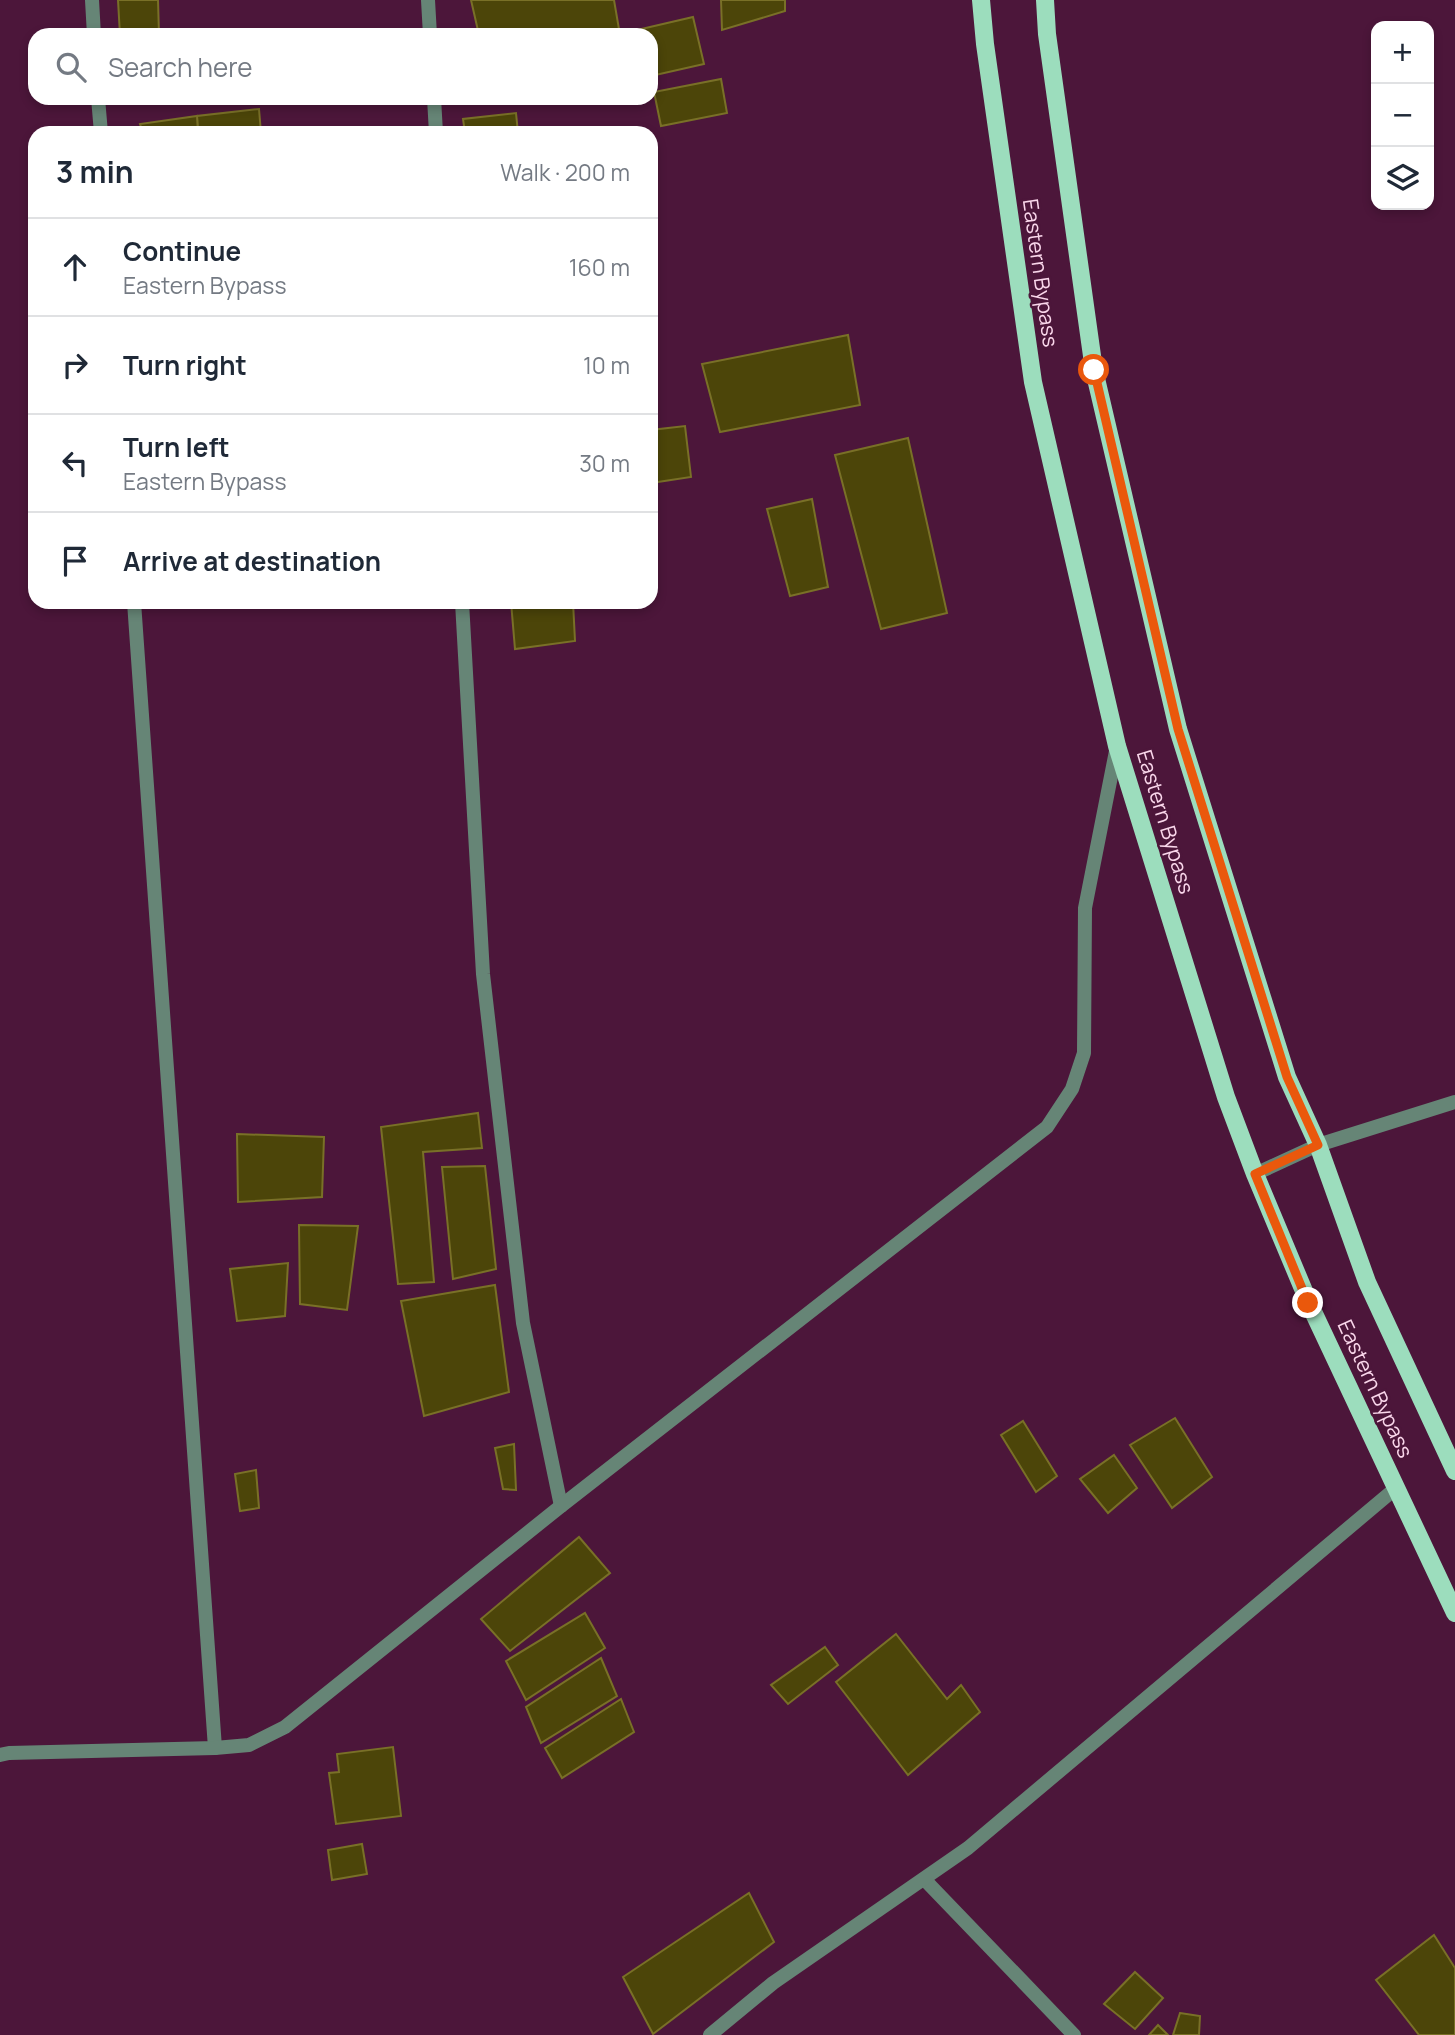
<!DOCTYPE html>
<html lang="en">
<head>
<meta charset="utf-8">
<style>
	:root { --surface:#fff; --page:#f6f6f7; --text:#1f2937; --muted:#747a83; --line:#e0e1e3 }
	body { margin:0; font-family:Manrope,sans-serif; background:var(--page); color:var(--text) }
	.controls { position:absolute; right:21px; top:21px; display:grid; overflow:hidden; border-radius:14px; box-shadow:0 4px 10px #0003 }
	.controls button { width:63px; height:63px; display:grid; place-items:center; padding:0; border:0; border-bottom:2px solid var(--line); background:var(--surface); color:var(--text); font:35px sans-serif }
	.stop { position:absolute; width:21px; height:21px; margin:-16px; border:5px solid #ea580c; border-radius:50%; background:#fff }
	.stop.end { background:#ea580c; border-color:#fff; box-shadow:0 2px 7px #0008 }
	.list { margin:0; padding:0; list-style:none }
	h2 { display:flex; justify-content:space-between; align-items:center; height:91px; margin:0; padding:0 28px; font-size:30px }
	h2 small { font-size:23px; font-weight:400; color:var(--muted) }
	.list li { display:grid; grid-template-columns:46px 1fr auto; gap:21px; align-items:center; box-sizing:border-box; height:98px; padding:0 28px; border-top:2px solid var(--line) }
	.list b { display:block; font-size:26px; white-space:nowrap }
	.list p { margin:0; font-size:23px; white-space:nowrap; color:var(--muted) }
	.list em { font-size:23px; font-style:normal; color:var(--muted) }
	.icon { flex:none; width:38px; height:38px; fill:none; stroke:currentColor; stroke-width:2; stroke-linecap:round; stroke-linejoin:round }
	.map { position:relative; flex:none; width:1455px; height:2035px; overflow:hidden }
	.search { position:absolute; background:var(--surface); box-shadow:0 4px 10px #0003; left:28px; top:28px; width:630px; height:77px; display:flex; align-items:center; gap:18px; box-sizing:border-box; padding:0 24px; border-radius:21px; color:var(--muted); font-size:26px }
	.panel { position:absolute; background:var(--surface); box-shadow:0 4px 10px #0003; left:28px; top:126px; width:630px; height:483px; border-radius:21px }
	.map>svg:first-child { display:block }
	.building { fill:#4c4509; stroke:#797027; stroke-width:2 }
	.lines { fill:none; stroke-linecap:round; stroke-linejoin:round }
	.lane { stroke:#668576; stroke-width:14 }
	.street { stroke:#668576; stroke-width:14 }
	.primary { stroke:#9cddbd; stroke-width:18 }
	.route { stroke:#ea580c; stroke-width:9 }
	.labels { text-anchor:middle; stroke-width:5; stroke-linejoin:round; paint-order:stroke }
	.street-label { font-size:21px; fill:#fad7eb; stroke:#4c163a }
</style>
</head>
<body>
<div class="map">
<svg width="1455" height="2035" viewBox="0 0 1455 2035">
	<rect width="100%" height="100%" fill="#4c163a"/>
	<g class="building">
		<polygon points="118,0 158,0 159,35 120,35"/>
		<polygon points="471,0 614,0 620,35 479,35"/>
		<polygon points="721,0 785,0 785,11 722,30"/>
		<polygon points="693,17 704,64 651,76 651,35 638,35 637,30"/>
		<polygon points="721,79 727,113 661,126 654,92"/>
		<polygon points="259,109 261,133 198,133 197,116"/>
		<polygon points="516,113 518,133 465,133 463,119"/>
		<polygon points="197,116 198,133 143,133 140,124"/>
		<polygon points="848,335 860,405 720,432 702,364"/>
		<polygon points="685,426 691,477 651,483 651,430"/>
		<polygon points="908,438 947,613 881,629 835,455"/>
		<polygon points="812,499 828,587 790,596 767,509"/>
		<polygon points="511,602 573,602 575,641 515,649"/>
		<polygon points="478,1113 482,1148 423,1152 434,1282 398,1284 381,1127"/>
		<polygon points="237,1134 324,1137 322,1197 238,1202"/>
		<polygon points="485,1166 496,1269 453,1279 442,1167"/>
		<polygon points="299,1225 358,1226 347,1310 300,1304"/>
		<polygon points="288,1263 285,1316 237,1321 230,1269"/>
		<polygon points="495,1285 509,1392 424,1416 401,1301"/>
		<polygon points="1175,1418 1212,1477 1172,1508 1130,1445"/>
		<polygon points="1023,1421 1057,1476 1036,1492 1001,1435"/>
		<polygon points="514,1444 516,1490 503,1489 495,1448"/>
		<polygon points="1114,1455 1137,1488 1108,1513 1080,1479"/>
		<polygon points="256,1470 259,1508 240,1511 235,1474"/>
		<polygon points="579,1537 610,1573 510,1651 481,1619"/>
		<polygon points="585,1613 605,1648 526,1700 506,1661"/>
		<polygon points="896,1634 947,1699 961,1685 980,1712 908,1775 836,1682"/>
		<polygon points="825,1647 838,1665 788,1704 771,1685"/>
		<polygon points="601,1658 617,1696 541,1743 526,1707"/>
		<polygon points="621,1699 634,1732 562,1778 545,1748"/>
		<polygon points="393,1747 401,1816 336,1824 329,1773 339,1772 337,1754"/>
		<polygon points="362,1844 367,1874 332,1880 328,1850"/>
		<polygon points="749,1893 774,1942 653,2034 623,1977"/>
		<polygon points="1434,1935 1455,1968 1455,2035 1419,2035 1376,1980"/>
		<polygon points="1135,1972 1163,1998 1135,2029 1104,2004"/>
		<polygon points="1180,2013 1200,2016 1199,2035 1173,2035"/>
		<polygon points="1158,2025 1168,2035 1149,2035"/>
	</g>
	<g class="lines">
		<polyline class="lane" points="1255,1174 1318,1145 1455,1102"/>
		<g class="street">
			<polyline points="92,0 94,35"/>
			<polyline points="428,0 430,35"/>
			<polyline points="98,98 101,133"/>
			<polyline points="434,98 436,133"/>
			<polyline points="134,602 215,1748"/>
			<polyline points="462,602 483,974 523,1323 561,1506"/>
			<polyline points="0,1755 9,1753 215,1748 249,1745 285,1727 561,1506 1047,1127 1072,1089 1084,1053 1085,908 1117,746"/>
			<polyline points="924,1879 1074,2035"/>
			<polyline points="710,2035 773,1983 968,1848 1396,1488"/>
		</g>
		<g class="primary">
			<polyline points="981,0 985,44 1033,382 1117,746 1226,1097 1255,1174 1309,1303 1455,1613"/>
			<polyline points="1045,0 1047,34 1094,370 1178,729 1287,1077 1318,1145 1367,1282 1455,1471"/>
		</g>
	</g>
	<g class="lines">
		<polyline class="route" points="1094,370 1178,729 1287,1077 1318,1145 1255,1174 1308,1303"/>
	</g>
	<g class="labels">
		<g class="street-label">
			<text transform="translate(1040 273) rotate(82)" y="7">Eastern Bypass</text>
			<text transform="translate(1165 822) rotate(73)" y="7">Eastern Bypass</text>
			<text transform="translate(1375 1389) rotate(65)" y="7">Eastern Bypass</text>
		</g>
	</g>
</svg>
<div class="controls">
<button>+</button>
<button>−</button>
<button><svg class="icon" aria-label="layers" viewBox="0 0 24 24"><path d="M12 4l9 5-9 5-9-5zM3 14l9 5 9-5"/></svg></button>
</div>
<div class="stop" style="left:1094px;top:370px"></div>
<div class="stop end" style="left:1308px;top:1303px"></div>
<div class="search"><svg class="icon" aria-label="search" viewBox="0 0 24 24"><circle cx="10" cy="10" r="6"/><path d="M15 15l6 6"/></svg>Search here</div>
<section class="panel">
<h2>3 min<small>Walk · 200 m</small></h2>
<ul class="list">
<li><svg class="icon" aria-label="ahead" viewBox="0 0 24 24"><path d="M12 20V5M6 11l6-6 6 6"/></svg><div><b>Continue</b><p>Eastern Bypass</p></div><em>160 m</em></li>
<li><svg class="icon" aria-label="right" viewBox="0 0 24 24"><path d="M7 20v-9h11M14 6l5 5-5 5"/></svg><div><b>Turn right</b></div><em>10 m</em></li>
<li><svg class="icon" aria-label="left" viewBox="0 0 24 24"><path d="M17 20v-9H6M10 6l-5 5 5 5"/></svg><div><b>Turn left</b><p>Eastern Bypass</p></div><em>30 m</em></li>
<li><svg class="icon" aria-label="arrive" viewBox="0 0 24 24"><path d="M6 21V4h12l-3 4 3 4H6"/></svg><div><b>Arrive at destination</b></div></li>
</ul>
</section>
</div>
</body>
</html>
